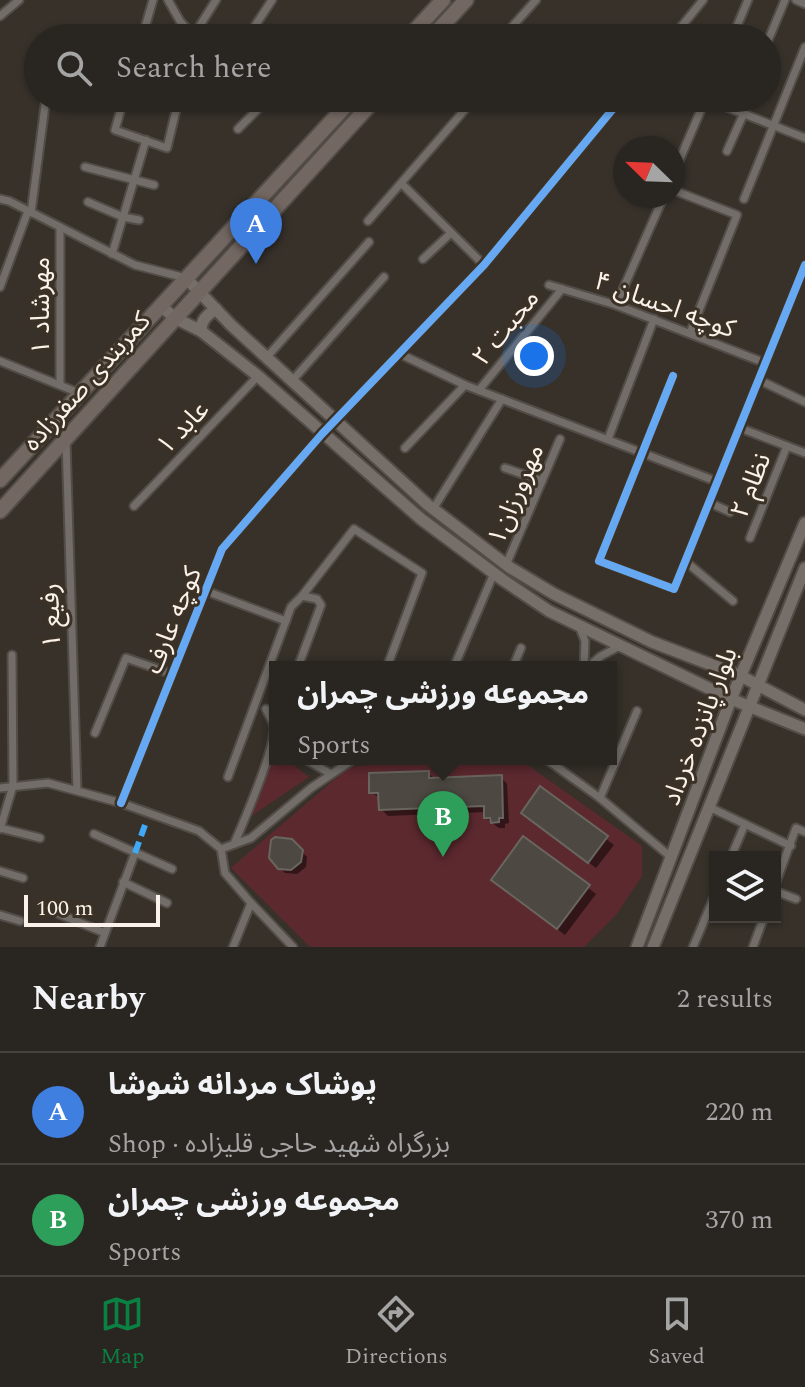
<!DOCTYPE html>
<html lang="en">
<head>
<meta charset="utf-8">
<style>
	:root { --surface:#292520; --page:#312d29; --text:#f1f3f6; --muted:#a5a5a5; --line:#45423e; --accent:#0b8043 }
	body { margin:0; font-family:Spectral,"Noto Sans Arabic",serif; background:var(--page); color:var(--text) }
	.controls { position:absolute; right:24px; bottom:24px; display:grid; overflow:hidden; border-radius:0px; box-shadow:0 2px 6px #0004 }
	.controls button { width:72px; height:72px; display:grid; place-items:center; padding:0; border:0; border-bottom:2px solid var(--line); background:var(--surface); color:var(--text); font:40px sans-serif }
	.compass { position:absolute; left:613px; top:136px; width:72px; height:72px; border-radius:50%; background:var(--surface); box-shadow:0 2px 6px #0004; rotate:293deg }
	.scale { position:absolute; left:24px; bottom:20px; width:136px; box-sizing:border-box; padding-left:8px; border:4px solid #faf2eb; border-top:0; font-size:22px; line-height:28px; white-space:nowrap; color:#faf2eb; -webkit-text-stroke:6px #3c3125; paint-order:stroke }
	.you { position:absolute; left:534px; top:356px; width:28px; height:28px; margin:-20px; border:6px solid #fff; border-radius:50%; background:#1a73e8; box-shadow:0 0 0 12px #1a73e833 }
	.badge { display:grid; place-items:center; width:52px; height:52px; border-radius:50%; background:var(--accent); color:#fff; font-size:26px; font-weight:700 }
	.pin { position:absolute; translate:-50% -66px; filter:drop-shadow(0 2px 4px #0008) }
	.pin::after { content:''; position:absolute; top:42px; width:28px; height:24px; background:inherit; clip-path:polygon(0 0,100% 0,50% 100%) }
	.popup { position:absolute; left:269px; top:661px; width:348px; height:104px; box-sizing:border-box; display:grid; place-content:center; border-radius:0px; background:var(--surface); filter:drop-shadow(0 2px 6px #0005); font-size:26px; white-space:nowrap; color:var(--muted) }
	.popup b { font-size:30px; color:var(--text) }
	.popup::after { content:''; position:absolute; left:50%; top:100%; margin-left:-16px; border:16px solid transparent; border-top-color:var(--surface) }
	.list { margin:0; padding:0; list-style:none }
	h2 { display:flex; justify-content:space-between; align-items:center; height:104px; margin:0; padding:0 32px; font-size:34px }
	h2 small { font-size:26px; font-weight:400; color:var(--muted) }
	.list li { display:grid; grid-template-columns:52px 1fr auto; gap:24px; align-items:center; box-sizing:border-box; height:112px; padding:0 32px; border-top:2px solid var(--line) }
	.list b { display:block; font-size:30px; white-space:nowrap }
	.list p { margin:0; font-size:26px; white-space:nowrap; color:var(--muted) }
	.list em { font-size:26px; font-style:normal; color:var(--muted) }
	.icon { flex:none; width:44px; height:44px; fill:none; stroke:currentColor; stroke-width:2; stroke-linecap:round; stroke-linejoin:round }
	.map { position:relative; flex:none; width:805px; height:947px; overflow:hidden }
	.search { position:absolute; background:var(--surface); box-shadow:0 2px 6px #0004; left:24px; right:24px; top:24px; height:88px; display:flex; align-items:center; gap:20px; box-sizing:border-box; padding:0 28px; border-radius:44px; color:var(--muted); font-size:30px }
	.sheet { height:328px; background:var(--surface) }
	nav { display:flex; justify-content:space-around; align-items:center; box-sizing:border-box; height:112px; border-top:2px solid var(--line); background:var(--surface); font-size:22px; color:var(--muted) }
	nav a { display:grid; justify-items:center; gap:4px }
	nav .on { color:var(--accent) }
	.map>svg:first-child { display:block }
	.green { fill:#5c292f }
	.shadow { fill:#0007 }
	.building { fill:#4d4942; stroke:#69655f; stroke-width:2 }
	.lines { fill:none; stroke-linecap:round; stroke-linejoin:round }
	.street-casing { stroke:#524c47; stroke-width:11 }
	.secondary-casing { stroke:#524c47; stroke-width:15 }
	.highway-casing { stroke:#524c47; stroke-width:18 }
	.street { stroke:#726d68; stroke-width:7 }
	.secondary { stroke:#766f69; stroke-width:11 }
	.highway { stroke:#736761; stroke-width:14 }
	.quiet { stroke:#3fa9f5; stroke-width:6; stroke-dasharray:12 6; stroke-linecap:butt }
	.cycleway-casing { stroke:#3c3125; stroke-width:13 }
	.cycleway { stroke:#66a8f1; stroke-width:8 }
	.labels { text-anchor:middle; stroke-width:6; stroke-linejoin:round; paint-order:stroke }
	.street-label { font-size:26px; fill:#faf2eb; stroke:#3c3125 }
</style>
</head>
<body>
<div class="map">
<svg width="805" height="947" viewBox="0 0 805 947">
	<rect width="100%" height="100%" fill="#37312a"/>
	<g class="green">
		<polygon points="275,755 275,759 286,759 309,777 247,819"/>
		<polygon points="430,759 519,759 642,846 642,876 616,915 584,947 310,947 231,868 349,767"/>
	</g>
	<g class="shadow">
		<polygon points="428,773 436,780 501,777 507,784 509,823 505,824 505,828 499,828 486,818 486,812 388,816 381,809 381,799 371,792"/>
		<polygon points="541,789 614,845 596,868 531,820"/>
		<polygon points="524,838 596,894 565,935 500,887"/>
		<polygon points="291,841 307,857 306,867 297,874 285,873 279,867"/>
	</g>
	<g class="building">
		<polygon points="429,771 429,778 502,775 503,818 499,818 499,822 491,823 490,818 484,818 484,806 379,810 378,793 369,793 369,773"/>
		<polygon points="540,786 608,836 588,863 521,813"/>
		<polygon points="523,836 590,885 557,929 491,880"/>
		<polygon points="275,837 292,839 303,850 301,862 291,870 278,869 269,858 271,840"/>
	</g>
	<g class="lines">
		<g class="street-casing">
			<g id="street">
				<polyline points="168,0 180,21 195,38"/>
				<polyline points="796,0 805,4"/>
				<polyline points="0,16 19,0"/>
				<polyline points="251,32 272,0"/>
				<polyline points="142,38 153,0"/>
				<polyline points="192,38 216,0"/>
				<polyline points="243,38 251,32 275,38"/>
				<polyline points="502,38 536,0"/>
				<polyline points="672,38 703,0"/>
				<polyline points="732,38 748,0"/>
				<polyline points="767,43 785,0"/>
				<polyline points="124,98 115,130 167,148 179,98"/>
				<polyline points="706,99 805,138"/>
				<polyline points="238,129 269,98"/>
				<polyline points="727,151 744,113"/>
				<polyline points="85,167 154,185"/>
				<polyline points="673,175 706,98"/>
				<polyline points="402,184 484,265"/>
				<polyline points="673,190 737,215 690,333"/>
				<polyline points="0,199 9,201 135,265 186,278"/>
				<polyline points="744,199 805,47"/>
				<polyline points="88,202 123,217 139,220"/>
				<polyline points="31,213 46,98"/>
				<polyline points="368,221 475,98"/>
				<polyline points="112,254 146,140"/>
				<polyline points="423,259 451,233"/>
				<polyline points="549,285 616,305 765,363"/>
				<polyline points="0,287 28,211"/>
				<polyline points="616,305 664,196"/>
				<polyline points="398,353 465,385 718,482"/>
				<polyline points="266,358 369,242"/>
				<polyline points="0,361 79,393"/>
				<polyline points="673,376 599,561 674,589 805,265"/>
				<polyline points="759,380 805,402"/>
				<polyline points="291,382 384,277"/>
				<polyline points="60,385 60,227"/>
				<polyline points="479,390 562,289"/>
				<polyline points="740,428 805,453"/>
				<polyline points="608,439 654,319"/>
				<polyline points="66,441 77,790"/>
				<polyline points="405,448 465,385"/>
				<polyline points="505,468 542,481"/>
				<polyline points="710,503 730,512"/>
				<polyline points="134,506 258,376"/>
				<polyline points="433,509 502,399"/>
				<polyline points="750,538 787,446"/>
				<polyline points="685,561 733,601"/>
				<polyline points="506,565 560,439"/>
				<polyline points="206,591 286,621"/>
				<polyline points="302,596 354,529 422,573 387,667"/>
				<polyline points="579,626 585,641 584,667"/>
				<polyline points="454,667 494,573"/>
				<polyline points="513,667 521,648"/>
				<polyline points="588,667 601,656 620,646"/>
				<polyline points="95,733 126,658 172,674"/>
				<polyline points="305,759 331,774"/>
				<polyline points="546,759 600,798 672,858"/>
				<polyline points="228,777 291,607 302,596 317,599 321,605 298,667"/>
				<polyline points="0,788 48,783 121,803 199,831 221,849 225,873 251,903"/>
				<polyline points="600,798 637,711"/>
				<polyline points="121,803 222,549 322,434 484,265 622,98"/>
				<polyline points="709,807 791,846"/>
				<polyline points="0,828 40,838"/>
				<polyline points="0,829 13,786 12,655"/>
				<polyline points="94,834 172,869"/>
				<path d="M234,844C244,821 275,749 274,727C273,721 268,714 266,709"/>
				<polyline points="221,849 251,838 311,788 354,759"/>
				<polyline points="731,857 745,824"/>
				<polyline points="0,871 23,878"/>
				<polyline points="123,882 167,903"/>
				<polyline points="775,885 796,828 805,832"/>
				<polyline points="775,891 796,899"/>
				<polyline points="59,914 105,933"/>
				<polyline points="0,915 20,921"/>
				<polyline points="100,947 135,853"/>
				<polyline points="233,947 251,903 293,947"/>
				<polyline points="693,947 715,895"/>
				<polyline points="753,947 764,917"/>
			</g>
		</g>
		<g class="secondary-casing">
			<g id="secondary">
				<polyline points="186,278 231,325 428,505 509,567 554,594 652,642 741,676 805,710"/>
				<polyline points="161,306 175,318 201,331 258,376 421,519 503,580 549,611 731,699 805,729"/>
				<path d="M201,331C201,320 207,315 216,309"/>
				<polyline points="637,947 731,699 805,523"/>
				<polyline points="653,947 805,568"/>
			</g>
		</g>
		<g class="highway-casing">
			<g id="highway">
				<polyline points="408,38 443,0"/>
				<polyline points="431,38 466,0"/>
				<polyline points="0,480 353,98"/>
				<polyline points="0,511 376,98"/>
			</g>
		</g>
		<use href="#street" class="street"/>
		<use href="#secondary" class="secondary"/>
		<use href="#highway" class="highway"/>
		<polyline class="quiet" points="135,853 145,825"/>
		<g class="cycleway-casing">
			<g id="cycleway">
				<polyline points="673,376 599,561 674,589 805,265"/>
				<polyline points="121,803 222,549 322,434 484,265 622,98"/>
			</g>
		</g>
		<use href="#cycleway" class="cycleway"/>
	</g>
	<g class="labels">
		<g class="street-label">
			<text transform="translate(665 304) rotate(20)" y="9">کوچه احسان ۴</text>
			<text transform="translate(40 306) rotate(-90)" y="9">مهرشاد ۱</text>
			<text transform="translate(505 327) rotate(-51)" y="9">محبت ۲</text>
			<text transform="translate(86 381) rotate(-48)" y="9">کمربندی صفرزاده</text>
			<text transform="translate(182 427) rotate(-46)" y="9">عابد ۱</text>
			<text transform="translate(750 485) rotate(-68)" y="9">نظام ۲</text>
			<text transform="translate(515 494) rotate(-67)" y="9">مهرورزان۱</text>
			<text transform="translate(50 616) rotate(-92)" y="9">رفیع ۱</text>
			<text transform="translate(172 620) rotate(-68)" y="9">کوچه عارف</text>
			<text transform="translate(699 726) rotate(-69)" y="9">بلوار پانزده خرداد</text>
		</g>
	</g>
</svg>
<div class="controls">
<button><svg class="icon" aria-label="layers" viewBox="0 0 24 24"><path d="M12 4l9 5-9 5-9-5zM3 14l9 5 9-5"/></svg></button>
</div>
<svg class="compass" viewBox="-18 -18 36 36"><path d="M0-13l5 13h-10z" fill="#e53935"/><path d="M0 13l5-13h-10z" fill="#a5a5a5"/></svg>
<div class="scale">100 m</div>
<div class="you"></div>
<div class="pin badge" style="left:256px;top:264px;background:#3f7fe0">A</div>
<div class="pin badge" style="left:443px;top:857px;background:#2e9e5b">B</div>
<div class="popup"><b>مجموعه ورزشی چمران</b>Sports</div>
<div class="search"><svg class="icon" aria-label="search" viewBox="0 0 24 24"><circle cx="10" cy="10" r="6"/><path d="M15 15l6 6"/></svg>Search here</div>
</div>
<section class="sheet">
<h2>Nearby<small>2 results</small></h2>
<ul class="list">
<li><span class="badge" style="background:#3f7fe0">A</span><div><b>پوشاک مردانه شوشا</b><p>Shop · بزرگراه شهید حاجی قلیزاده</p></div><em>220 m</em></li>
<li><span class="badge" style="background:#2e9e5b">B</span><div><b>مجموعه ورزشی چمران</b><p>Sports</p></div><em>370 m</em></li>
</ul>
</section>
<nav>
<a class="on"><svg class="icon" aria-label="map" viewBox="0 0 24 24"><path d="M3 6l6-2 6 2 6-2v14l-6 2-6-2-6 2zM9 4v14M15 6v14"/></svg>Map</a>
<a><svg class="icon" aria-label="directions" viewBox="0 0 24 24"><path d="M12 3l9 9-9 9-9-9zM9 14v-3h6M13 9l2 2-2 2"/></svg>Directions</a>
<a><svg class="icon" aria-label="saved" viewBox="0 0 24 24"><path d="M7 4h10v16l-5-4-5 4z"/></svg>Saved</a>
</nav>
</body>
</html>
